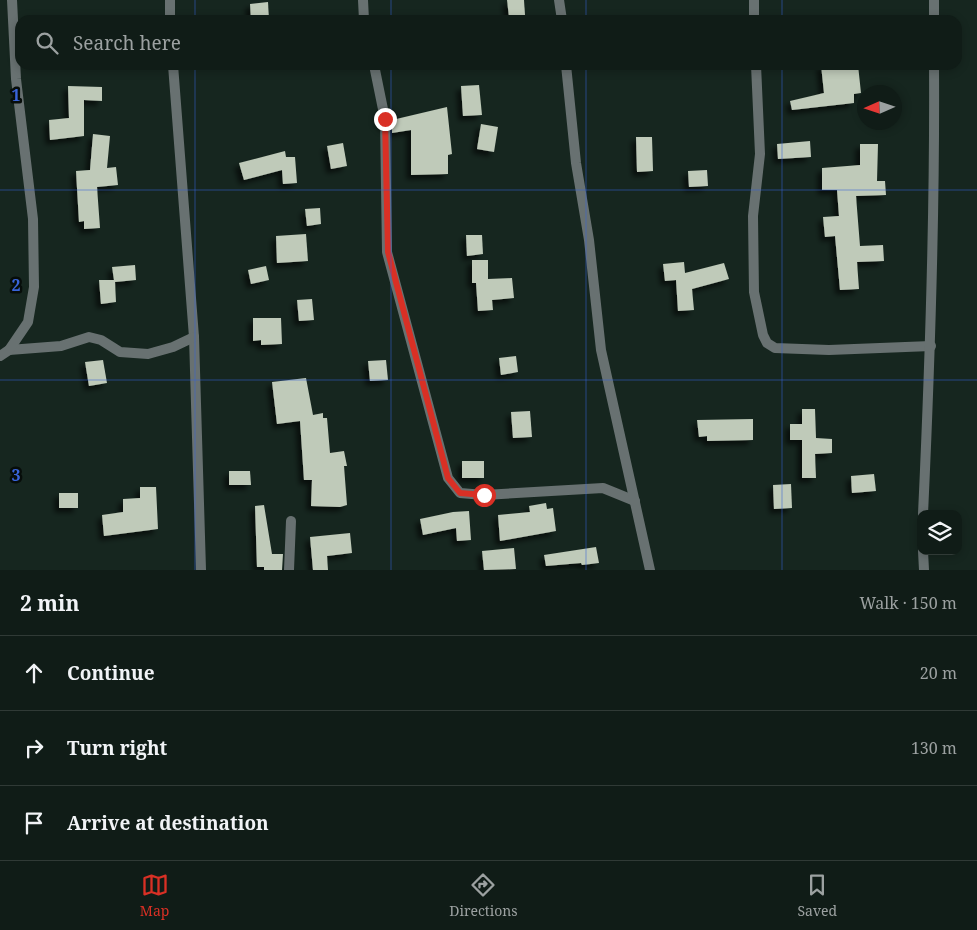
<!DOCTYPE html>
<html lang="en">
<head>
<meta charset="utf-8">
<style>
	:root { --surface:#101c17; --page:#1e2924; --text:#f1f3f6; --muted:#9ca1a1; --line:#303a36; --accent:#d93025 }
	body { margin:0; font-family:"Noto Serif",serif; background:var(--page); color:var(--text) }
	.controls { position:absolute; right:15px; bottom:15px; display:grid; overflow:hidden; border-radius:10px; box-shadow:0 2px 8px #0003 }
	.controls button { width:45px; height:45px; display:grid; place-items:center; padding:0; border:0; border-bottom:1px solid var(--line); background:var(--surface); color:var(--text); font:25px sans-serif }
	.compass { position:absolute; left:857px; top:85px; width:45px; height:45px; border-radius:50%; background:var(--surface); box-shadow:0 2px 8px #0003; rotate:267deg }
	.stop { position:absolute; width:15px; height:15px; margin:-11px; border:4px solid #d93025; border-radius:50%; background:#fff }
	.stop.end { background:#d93025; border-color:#fff; box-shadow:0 1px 5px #0008 }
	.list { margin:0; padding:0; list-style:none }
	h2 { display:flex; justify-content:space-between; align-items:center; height:65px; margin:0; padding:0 20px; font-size:21px }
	h2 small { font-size:16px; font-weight:400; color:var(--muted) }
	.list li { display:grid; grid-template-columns:32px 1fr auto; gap:15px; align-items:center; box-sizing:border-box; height:75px; padding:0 20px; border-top:1px solid var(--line) }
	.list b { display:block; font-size:19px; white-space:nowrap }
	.list em { font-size:16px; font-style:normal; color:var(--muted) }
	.icon { flex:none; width:28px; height:28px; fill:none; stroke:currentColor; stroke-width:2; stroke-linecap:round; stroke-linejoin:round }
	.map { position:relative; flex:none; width:977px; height:570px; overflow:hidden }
	.search { position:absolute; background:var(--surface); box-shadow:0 2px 8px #0003; left:15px; right:15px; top:15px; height:55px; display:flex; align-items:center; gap:12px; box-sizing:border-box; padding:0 18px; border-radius:15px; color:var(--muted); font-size:19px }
	.sheet { height:290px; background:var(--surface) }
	nav { display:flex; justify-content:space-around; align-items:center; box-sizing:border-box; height:70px; border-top:1px solid var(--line); background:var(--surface); font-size:14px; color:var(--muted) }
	nav a { display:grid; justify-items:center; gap:2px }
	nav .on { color:var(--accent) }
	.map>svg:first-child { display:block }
	.building { fill:#bfcab9; filter:url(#shadow) }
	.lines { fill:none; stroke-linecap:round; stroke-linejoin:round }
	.street { stroke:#687171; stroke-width:10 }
	.route { stroke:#d93025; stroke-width:6 }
	.grid { fill:none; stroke:#3964d9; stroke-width:1; stroke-opacity:0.55 }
	.grid-label { font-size:16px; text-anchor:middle; font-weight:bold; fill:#3964d9; stroke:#070d0a; stroke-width:5; stroke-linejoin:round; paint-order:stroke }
</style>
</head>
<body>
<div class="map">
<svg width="977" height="570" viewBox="0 0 977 570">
	<defs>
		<filter id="shadow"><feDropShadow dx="-4.5" dy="4.5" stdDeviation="2.5" flood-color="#0009"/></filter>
	</defs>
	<rect width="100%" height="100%" fill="#16261f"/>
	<g class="building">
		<polygon points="507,0 524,0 525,15 509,17"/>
		<polygon points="268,2 269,20 251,20 250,4"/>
		<polygon points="821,65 858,65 861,93 854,94 854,103 792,110 790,101 824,93"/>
		<polygon points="479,85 482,115 463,116 461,86"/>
		<polygon points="68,86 102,87 102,101 84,100 84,136 50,140 49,120 69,118"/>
		<polygon points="447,107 452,154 448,155 448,174 411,175 411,130 392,133 392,120"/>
		<polygon points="481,124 498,127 494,152 477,149"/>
		<polygon points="93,134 110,136 107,168 116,167 118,185 97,187 100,228 84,229 84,221 79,222 76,171 90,170"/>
		<polygon points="636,137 652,137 653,171 637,172"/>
		<polygon points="810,141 811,157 778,159 777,144"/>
		<polygon points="343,143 347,166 331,169 327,146"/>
		<polygon points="860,144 878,144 877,181 885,181 886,195 856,196 860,246 883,245 884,261 857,262 859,289 840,290 835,236 825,237 823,217 839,216 837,190 822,190 822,168 860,165"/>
		<polygon points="285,151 286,157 295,157 297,183 283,184 282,170 244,180 239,163"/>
		<polygon points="707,170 708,186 689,187 688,171"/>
		<polygon points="320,208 321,224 307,226 305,209"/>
		<polygon points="306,234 308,261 277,263 276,236"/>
		<polygon points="466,235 482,235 483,254 467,256"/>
		<polygon points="472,260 488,260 488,279 512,278 514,298 492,300 493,310 478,311 476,283 472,283"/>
		<polygon points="684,262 685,273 724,263 729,279 692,289 694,310 678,311 676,280 665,281 663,264"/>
		<polygon points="135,265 136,280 115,282 116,302 101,304 99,280 114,280 112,267"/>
		<polygon points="266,266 269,280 251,284 248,270"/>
		<polygon points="312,299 314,320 299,321 297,300"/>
		<polygon points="253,318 281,318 282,344 261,345 261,340 253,341"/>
		<polygon points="516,356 518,372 501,375 499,358"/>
		<polygon points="103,360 107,383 89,386 85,362"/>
		<polygon points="386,360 388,380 370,381 368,361"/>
		<polygon points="306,378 313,415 323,413 323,418 327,418 330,453 344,451 347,466 344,466 347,505 340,507 311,506 312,480 304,480 300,421 277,424 272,382"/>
		<polygon points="802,409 815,409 816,438 832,439 832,453 815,454 816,478 802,478 802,440 790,440 790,424 802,424"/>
		<polygon points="530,411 532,437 513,438 511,412"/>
		<polygon points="753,419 753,440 707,441 707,436 699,437 697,420"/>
		<rect x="462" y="461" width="22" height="17"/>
		<polygon points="229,471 250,471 251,485 229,485"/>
		<polygon points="874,474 876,491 852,493 851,476"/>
		<polygon points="791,484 792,508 774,509 773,485"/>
		<polygon points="140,487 156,487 158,529 104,536 102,515 123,512 123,499 140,498"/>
		<rect x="59" y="493" width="19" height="15"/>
		<polygon points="546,503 547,509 553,508 556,531 500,541 498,515 530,512 529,506"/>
		<polygon points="264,505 272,554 283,554 282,570 264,570 264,567 257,567 255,506"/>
		<polygon points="469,511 471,540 457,541 456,528 423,535 420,519 453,512"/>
		<polygon points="350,533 352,553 327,556 328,570 313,570 310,537"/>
		<polygon points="596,547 599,563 582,565 581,563 546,566 544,555"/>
		<polygon points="514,548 516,569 484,570 482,551"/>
	</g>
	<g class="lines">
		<g class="street">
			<polyline points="170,0 170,20"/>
			<polyline points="363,0 364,20"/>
			<polyline points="559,0 562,20"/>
			<polyline points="754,0 754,20"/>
			<polyline points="934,0 934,20"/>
			<polyline points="173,65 194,337 201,570"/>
			<polyline points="374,65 385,119 387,252 448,478 460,493 484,495 603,488 635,501"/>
			<polyline points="566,65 576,163 589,240 601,350 650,570"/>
			<polyline points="756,65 760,154 753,216 754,292 763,335 767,343 775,348 829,350 931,346"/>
			<polyline points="9,350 61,346 89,337 101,340 120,352 148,354 173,347 194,337"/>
			<polyline points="0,356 9,350 28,322 34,287 33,219 16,79 12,0"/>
			<path d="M923,514C930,364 935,215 934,65"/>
			<polyline points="923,551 924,570"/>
			<polyline points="289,570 291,521"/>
		</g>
	</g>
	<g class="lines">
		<polyline class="route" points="385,119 388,252 448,478 460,493 484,495"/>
	</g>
	<path class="grid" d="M195,0V20M391,0V20M586,0V20M782,0V20M195,65V570M391,65V570M586,65V570M782,65V570M0,190H977M0,380H977"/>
	<g class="grid-label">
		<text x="16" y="101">1</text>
		<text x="16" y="291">2</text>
		<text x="16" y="481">3</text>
	</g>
</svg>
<div class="controls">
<button><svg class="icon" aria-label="layers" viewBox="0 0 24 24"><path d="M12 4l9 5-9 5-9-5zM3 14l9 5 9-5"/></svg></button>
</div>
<svg class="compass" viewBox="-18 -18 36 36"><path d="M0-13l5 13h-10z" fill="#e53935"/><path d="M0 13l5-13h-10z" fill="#9ca1a1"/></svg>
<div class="stop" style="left:484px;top:495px"></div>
<div class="stop end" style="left:385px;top:119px"></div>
<div class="search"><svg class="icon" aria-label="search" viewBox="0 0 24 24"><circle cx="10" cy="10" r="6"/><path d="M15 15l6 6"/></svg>Search here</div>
</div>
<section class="sheet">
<h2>2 min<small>Walk · 150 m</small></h2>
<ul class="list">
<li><svg class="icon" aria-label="ahead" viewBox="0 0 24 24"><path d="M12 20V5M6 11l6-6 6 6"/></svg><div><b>Continue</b></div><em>20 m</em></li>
<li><svg class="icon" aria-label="right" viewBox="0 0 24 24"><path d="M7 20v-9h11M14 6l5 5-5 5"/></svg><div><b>Turn right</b></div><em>130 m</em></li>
<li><svg class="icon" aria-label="arrive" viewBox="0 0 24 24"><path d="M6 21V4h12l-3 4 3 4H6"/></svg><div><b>Arrive at destination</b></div></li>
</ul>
</section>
<nav>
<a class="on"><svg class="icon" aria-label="map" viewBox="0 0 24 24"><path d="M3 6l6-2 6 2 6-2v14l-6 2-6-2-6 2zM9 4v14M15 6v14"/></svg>Map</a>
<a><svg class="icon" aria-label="directions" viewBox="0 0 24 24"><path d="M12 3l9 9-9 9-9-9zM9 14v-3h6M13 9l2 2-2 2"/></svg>Directions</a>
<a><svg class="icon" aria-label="saved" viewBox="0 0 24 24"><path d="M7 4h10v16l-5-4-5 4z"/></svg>Saved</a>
</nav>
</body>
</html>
